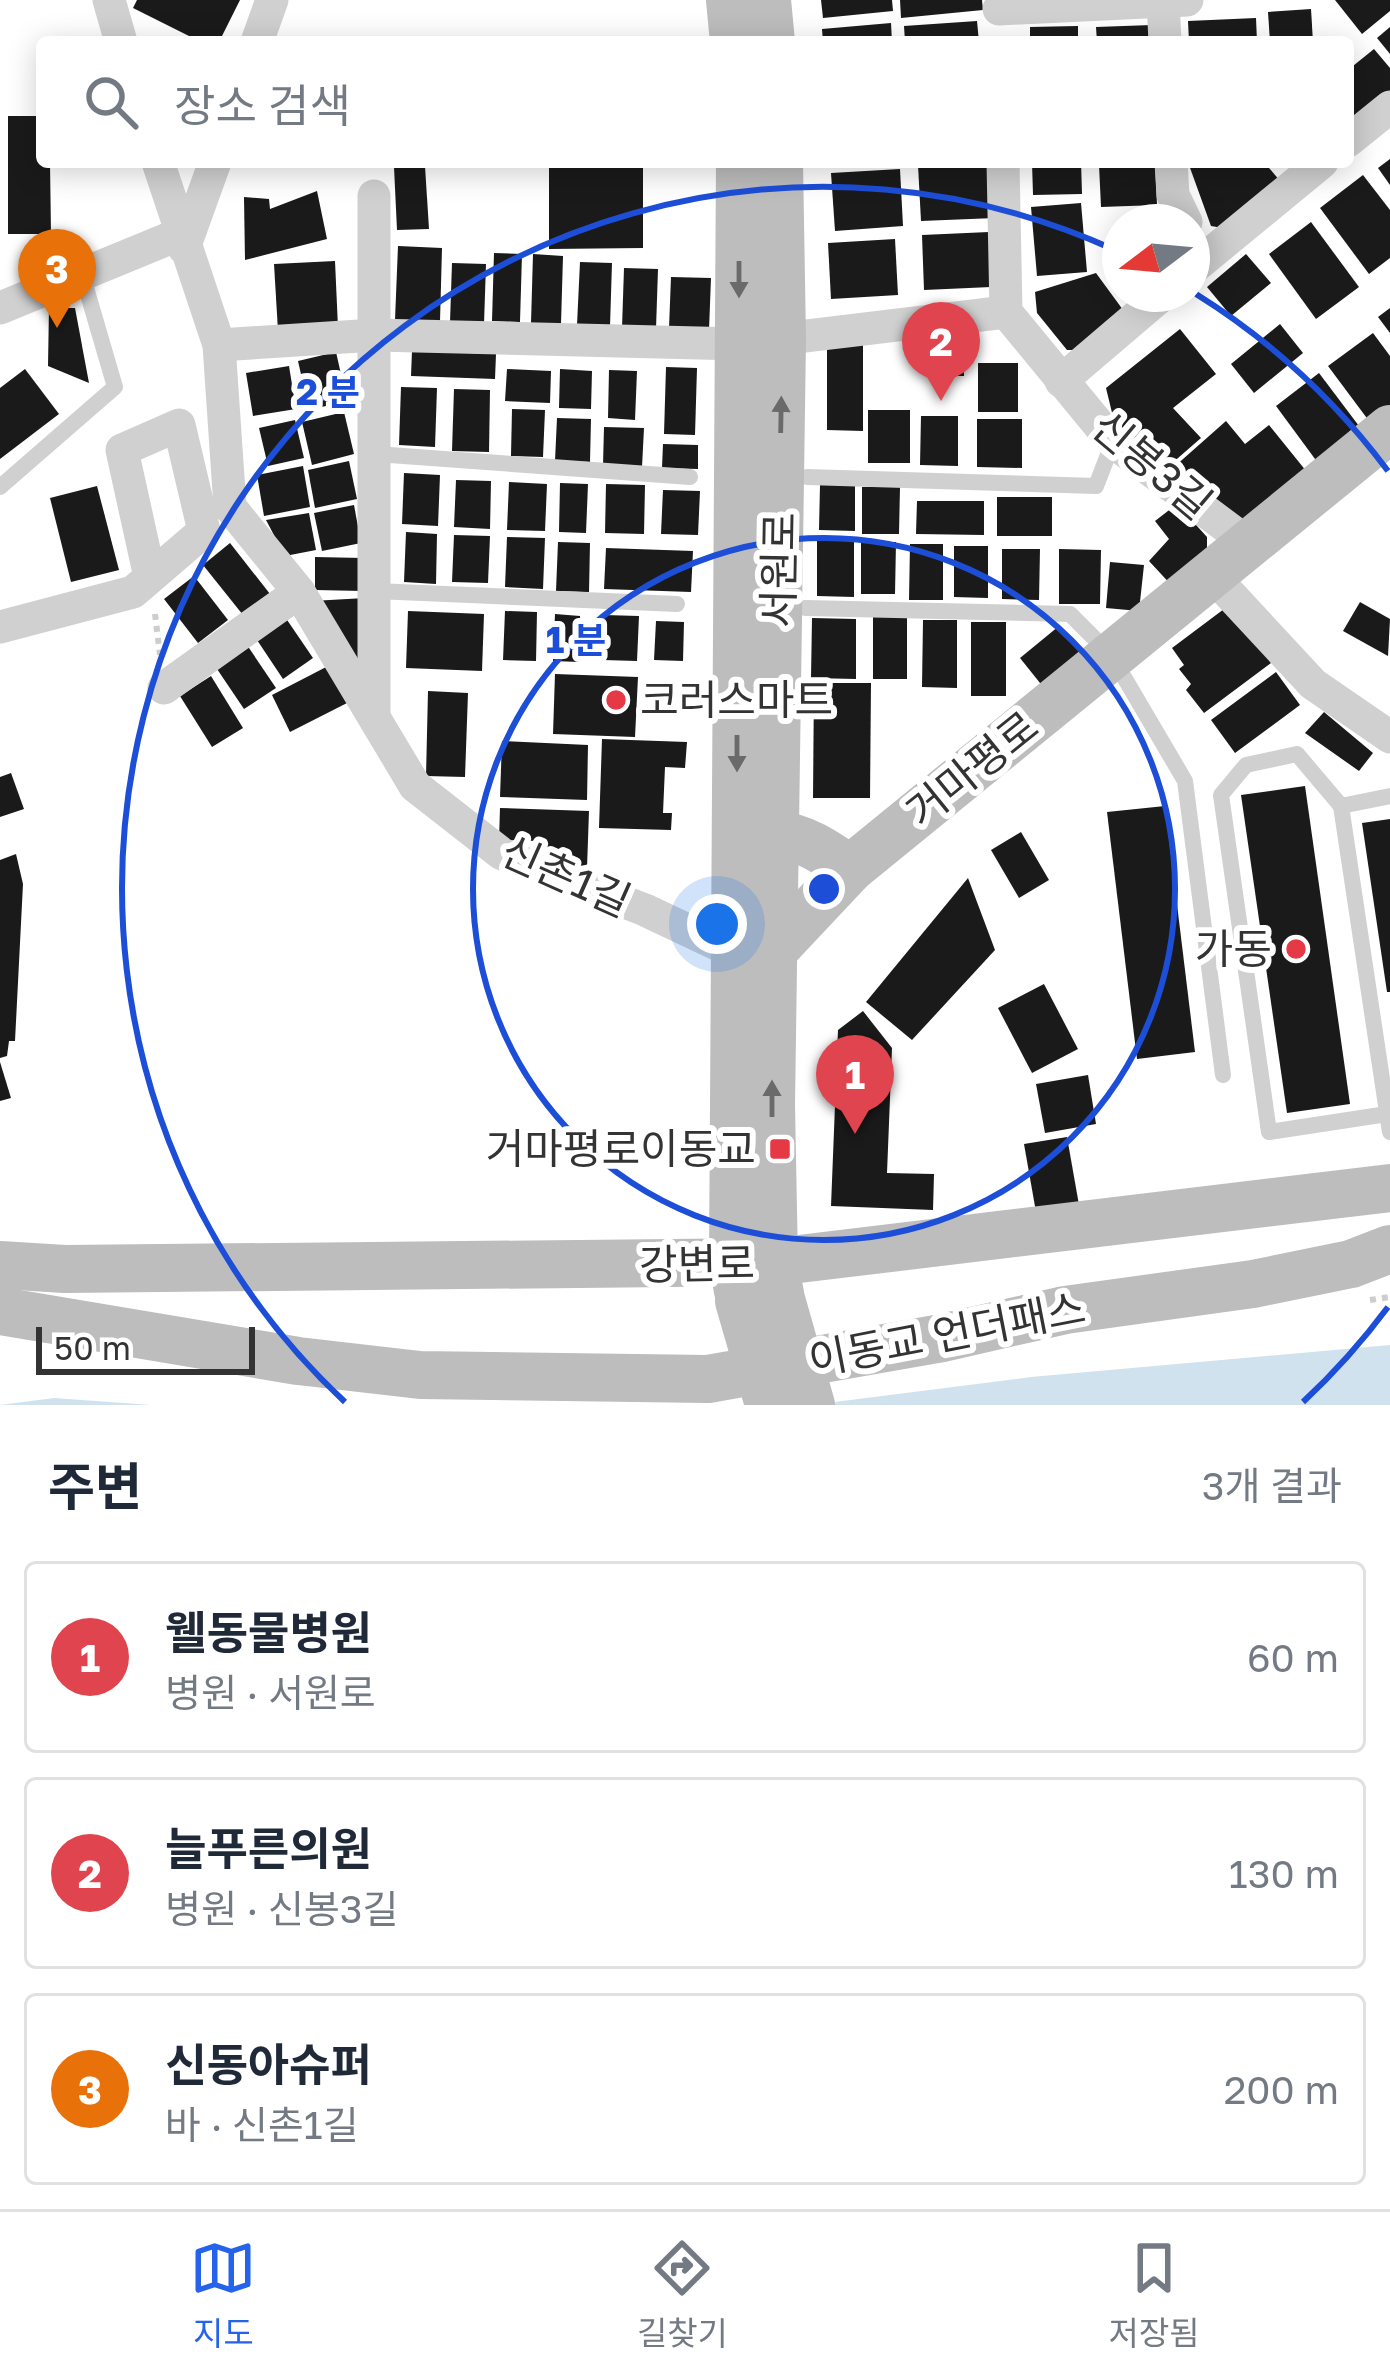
<!DOCTYPE html>
<html lang="ko">
<head>
<meta charset="utf-8">
<style>
	:root { --surface:#fff; --page:#f2f2f3; --text:#1f2937; --muted:#747a83; --line:#e0e1e3; --accent:#2563eb }
	body { margin:0; font-family:"Golos Text","Noto Sans KR",sans-serif; background:var(--page); color:var(--text) }
	.compass { position:absolute; left:1102px; top:204px; width:108px; height:108px; border-radius:50%; background:var(--surface); box-shadow:0 6px 30px #0003; rotate:254deg }
	.scale { position:absolute; left:36px; bottom:30px; width:219px; box-sizing:border-box; padding-left:12px; border:6px solid #333; border-top:0; font-size:33px; line-height:42px; white-space:nowrap; color:#333; -webkit-text-stroke:9px #fff; paint-order:stroke }
	.you { position:absolute; left:717px; top:924px; width:42px; height:42px; margin:-30px; border:9px solid #fff; border-radius:50%; background:#1a73e8; box-shadow:0 0 0 18px #1a73e833 }
	.badge { display:grid; place-items:center; width:78px; height:78px; border-radius:50%; background:var(--accent); color:#fff; font-size:39px; font-weight:700 }
	.pin { position:absolute; translate:-50% -99px; filter:drop-shadow(0 3px 6px #0008) }
	.pin::after { content:''; position:absolute; top:63px; width:42px; height:36px; background:inherit; clip-path:polygon(0 0,100% 0,50% 100%) }
	.list { margin:0; padding:0; list-style:none }
	h2 { display:flex; justify-content:space-between; align-items:center; height:156px; margin:0; padding:0 48px; font-size:51px }
	h2 small { font-size:39px; font-weight:400; color:var(--muted) }
	.list li { display:grid; grid-template-columns:78px 1fr auto; gap:36px; align-items:center; box-sizing:border-box; height:192px; margin:0 24px 24px; padding:0 24px; border:3px solid var(--line); border-radius:12px }
	.list b { display:block; font-size:45px; white-space:nowrap }
	.list p { margin:0; font-size:39px; white-space:nowrap; color:var(--muted) }
	.list em { font-size:39px; font-style:normal; color:var(--muted) }
	.icon { flex:none; width:66px; height:66px; fill:none; stroke:currentColor; stroke-width:2; stroke-linecap:round; stroke-linejoin:round }
	.map { position:relative; flex:none; width:1390px; height:1405px; overflow:hidden }
	.search { position:absolute; background:var(--surface); box-shadow:0 6px 30px #0003; left:36px; right:36px; top:36px; height:132px; display:flex; align-items:center; gap:30px; box-sizing:border-box; padding:0 42px; border-radius:12px; color:var(--muted); font-size:45px }
	.sheet { height:804px; background:var(--surface) }
	nav { display:flex; justify-content:space-around; align-items:center; box-sizing:border-box; height:168px; border-top:3px solid var(--line); background:var(--surface); font-size:33px; color:var(--muted) }
	nav a { display:grid; justify-items:center; gap:6px }
	nav .on { color:var(--accent) }
	.map>svg:first-child { display:block }
	.water { fill:#cfe2ee }
	.building { fill:#1a1a1a }
	.lines { fill:none; stroke-linecap:round; stroke-linejoin:round }
	.path { stroke:#cdcdcd; stroke-width:6; stroke-dasharray:6 6; stroke-linecap:butt }
	.lane { stroke:#d0d0d0; stroke-width:16 }
	.street { stroke:#d0d0d0; stroke-width:33 }
	.secondary { stroke:#bdbdbd; stroke-width:48 }
	.secondary-bridge { stroke:#bdbdbd; stroke-width:48 }
	.oneway { fill:#6a6a6a }
	.ring { fill:none; stroke:#1d4ed8; stroke-width:6 }
	.poi-dot { fill:#e63946; stroke:#fff; stroke-width:4.5 }
	.labels { text-anchor:middle; stroke-width:12; stroke-linejoin:round; paint-order:stroke }
	.street-label { font-size:42px; fill:#333; stroke:#fff }
	.poi-label { font-size:42px; fill:#333; stroke:#fff; text-anchor:end }
	.centre { fill:#1d4ed8; stroke:#fff; stroke-width:6 }
	.ring-label { font-size:36px; text-anchor:middle; font-weight:bold; fill:#1d4ed8; stroke:#fff; stroke-width:12; stroke-linejoin:round; paint-order:stroke }
</style>
</head>
<body>
<div class="map">
<svg width="1390" height="1405" viewBox="0 0 1390 1405">
	<rect width="100%" height="100%" fill="#fff"/>
	<g class="water">
		<polygon points="1390,1345 1390,1405 811,1405 1031,1377"/>
		<polygon points="54,1398 151,1405 0,1405"/>
	</g>
	<g class="building">
		<polygon points="137,0 240,0 219,42 201,42 133,8"/>
		<polygon points="821,0 892,0 893,11 823,18"/>
		<polygon points="900,0 982,0 983,10 901,18"/>
		<polygon points="1335,0 1390,0 1390,11 1362,34"/>
		<polygon points="1311,9 1313,42 1270,42 1268,12"/>
		<polygon points="1256,18 1257,42 1189,42 1188,21"/>
		<polygon points="977,21 979,42 905,42 904,26"/>
		<polygon points="891,23 892,42 823,42 822,29"/>
		<polygon points="1152,25 1152,42 1097,42 1096,27"/>
		<polygon points="1078,26 1078,42 1030,42 1030,27"/>
		<polygon points="1390,27 1390,54 1377,38"/>
		<polygon points="1374,49 1390,68 1390,98 1355,127 1348,118 1348,70"/>
		<polygon points="8,116 42,116 42,162 50,162 51,234 8,234"/>
		<polygon points="1390,159 1390,185 1378,168"/>
		<polygon points="992,162 995,218 921,221 918,165"/>
		<polygon points="1032,162 1081,162 1082,194 1033,195"/>
		<polygon points="1155,162 1157,205 1101,207 1099,165"/>
		<polygon points="1205,162 1264,162 1286,188 1234,230 1211,226 1189,165"/>
		<polygon points="425,166 429,229 397,230 394,167"/>
		<polygon points="549,166 643,166 643,248 549,249"/>
		<polygon points="900,169 903,226 835,231 831,173"/>
		<polygon points="1363,175 1390,210 1390,258 1369,274 1320,208"/>
		<polygon points="317,191 327,239 245,260 244,197 269,199 270,209"/>
		<polygon points="1081,203 1087,272 1037,276 1031,207"/>
		<polygon points="1159,210 1168,222 1143,222"/>
		<polygon points="1311,222 1359,287 1316,319 1269,254"/>
		<polygon points="989,232 991,287 924,290 922,235"/>
		<polygon points="895,239 898,295 831,299 828,243"/>
		<polygon points="1120,240 1120,269 1106,251"/>
		<polygon points="398,246 442,248 440,322 395,320"/>
		<polygon points="494,253 522,254 520,322 492,321"/>
		<polygon points="533,254 563,256 561,324 531,323"/>
		<polygon points="1246,254 1271,283 1231,316 1207,287"/>
		<polygon points="335,261 338,328 278,331 274,264"/>
		<polygon points="580,262 612,263 610,326 577,325"/>
		<polygon points="452,263 486,264 484,324 450,322"/>
		<polygon points="624,268 658,269 656,329 622,328"/>
		<polygon points="1096,273 1126,314 1083,350 1067,350 1037,313 1035,292"/>
		<polygon points="671,277 711,278 709,330 669,328"/>
		<polygon points="49,308 75,308 89,383 48,366"/>
		<polygon points="1390,308 1390,333 1378,317"/>
		<polygon points="1280,324 1303,353 1254,393 1231,364"/>
		<polygon points="927,327 964,327 964,376 926,376"/>
		<polygon points="1180,329 1216,374 1173,408 1201,438 1170,465 1115,425 1106,388"/>
		<polygon points="1373,333 1390,356 1390,411 1372,425 1328,366"/>
		<polygon points="827,345 863,345 863,431 827,430"/>
		<polygon points="412,351 496,354 495,379 411,376"/>
		<polygon points="336,352 347,401 309,410 298,361"/>
		<rect x="978" y="363" width="40" height="49"/>
		<polygon points="289,366 296,409 253,416 246,373"/>
		<polygon points="666,367 697,368 695,435 664,434"/>
		<polygon points="25,369 59,414 0,459 0,388"/>
		<polygon points="507,369 551,371 550,403 505,401"/>
		<polygon points="560,369 592,371 591,409 559,408"/>
		<polygon points="609,370 637,371 635,420 608,418"/>
		<polygon points="1319,373 1362,430 1318,463 1276,406"/>
		<polygon points="401,387 437,388 435,447 399,445"/>
		<polygon points="454,389 490,390 489,452 452,451"/>
		<polygon points="512,409 545,410 543,457 511,456"/>
		<rect x="868" y="410" width="42" height="53"/>
		<polygon points="344,412 354,454 312,465 302,422"/>
		<polygon points="921,416 958,416 958,466 920,465"/>
		<polygon points="557,418 591,419 590,462 555,461"/>
		<polygon points="977,419 1022,419 1022,468 977,467"/>
		<polygon points="295,420 304,458 268,466 259,428"/>
		<polygon points="1226,421 1245,444 1269,425 1311,477 1254,523 1231,515 1174,467"/>
		<polygon points="604,427 644,428 642,467 603,465"/>
		<polygon points="663,444 698,445 698,469 662,468"/>
		<polygon points="349,461 357,499 315,508 308,470"/>
		<polygon points="303,466 310,507 264,516 257,475"/>
		<polygon points="404,473 440,475 438,526 402,524"/>
		<polygon points="456,480 491,481 490,529 454,527"/>
		<polygon points="509,482 547,484 545,531 507,530"/>
		<polygon points="560,483 588,484 586,533 559,532"/>
		<polygon points="606,484 645,485 644,534 605,533"/>
		<polygon points="820,485 855,485 855,531 819,530"/>
		<polygon points="97,486 119,570 71,582 50,498"/>
		<polygon points="862,487 900,487 899,534 862,534"/>
		<polygon points="663,490 700,491 698,535 661,534"/>
		<rect x="997" y="497" width="55" height="39"/>
		<polygon points="917,501 984,501 984,535 916,534"/>
		<polygon points="1177,504 1207,537 1207,562 1174,588 1149,561 1169,539 1155,521"/>
		<polygon points="354,505 361,543 322,551 314,513"/>
		<polygon points="309,513 316,550 285,556 266,520"/>
		<polygon points="406,532 437,534 436,584 404,582"/>
		<polygon points="454,535 490,536 488,583 452,582"/>
		<polygon points="507,537 545,538 543,589 505,587"/>
		<polygon points="817,539 854,540 854,597 817,596"/>
		<polygon points="558,542 590,543 589,592 556,591"/>
		<polygon points="896,542 895,594 861,594 861,543"/>
		<polygon points="230,543 270,594 243,615 203,565"/>
		<polygon points="910,544 943,544 943,600 909,600"/>
		<polygon points="954,546 988,546 988,598 954,597"/>
		<polygon points="606,548 693,551 691,592 604,589"/>
		<polygon points="1002,549 1040,549 1039,600 1002,599"/>
		<polygon points="1059,549 1101,550 1100,604 1059,604"/>
		<polygon points="315,557 363,558 363,591 315,590"/>
		<polygon points="1110,562 1144,565 1139,611 1106,608"/>
		<polygon points="194,576 228,620 198,643 164,599"/>
		<polygon points="365,598 369,682 312,601"/>
		<polygon points="1360,602 1390,619 1388,656 1343,631"/>
		<polygon points="1228,606 1271,663 1204,713 1186,690 1191,684 1179,669 1184,665 1172,648"/>
		<polygon points="408,611 484,614 482,671 406,668"/>
		<polygon points="505,611 537,612 536,661 503,660"/>
		<polygon points="283,614 313,658 283,679 253,634"/>
		<polygon points="555,614 580,616 579,662 553,661"/>
		<polygon points="604,615 639,616 637,661 603,660"/>
		<rect x="873" y="617" width="34" height="62"/>
		<polygon points="812,618 856,619 856,679 811,678"/>
		<polygon points="923,620 957,620 957,688 922,687"/>
		<polygon points="656,621 684,622 683,661 654,660"/>
		<rect x="971" y="622" width="35" height="74"/>
		<polygon points="1059,626 1083,656 1044,688 1020,658"/>
		<polygon points="247,645 276,688 244,709 215,666"/>
		<polygon points="330,665 349,702 290,732 272,695"/>
		<polygon points="1276,672 1300,705 1235,753 1211,720"/>
		<polygon points="555,674 638,677 635,737 553,734"/>
		<polygon points="211,676 243,728 212,747 180,696"/>
		<polygon points="814,683 871,683 870,798 813,798"/>
		<polygon points="428,691 468,693 465,777 426,776"/>
		<polygon points="1324,712 1373,753 1359,771 1305,733"/>
		<polygon points="602,739 687,742 685,768 665,767 663,813 672,813 671,830 599,828"/>
		<polygon points="502,741 588,745 587,800 500,797"/>
		<polygon points="11,773 24,809 0,817 0,777"/>
		<polygon points="1305,786 1350,1104 1287,1113 1241,795"/>
		<polygon points="1165,806 1195,1052 1137,1059 1107,812"/>
		<polygon points="500,808 589,811 587,868 550,867 551,854 540,854 540,841 499,840"/>
		<polygon points="1390,819 1390,992 1387,992 1362,823"/>
		<polygon points="1021,832 1049,880 1019,898 991,850"/>
		<polygon points="16,854 23,884 15,1041 9,1041 7,1056 0,1058 0,860"/>
		<polygon points="968,878 995,950 912,1040 866,1002"/>
		<polygon points="1044,984 1078,1049 1032,1073 998,1008"/>
		<polygon points="863,1011 892,1048 887,1173 934,1174 933,1210 831,1206 838,1030"/>
		<polygon points="0,1062 11,1098 0,1101"/>
		<polygon points="1088,1075 1096,1124 1045,1133 1036,1084"/>
		<polygon points="1067,1137 1079,1205 1036,1212 1024,1144"/>
	</g>
	<g class="lines">
		<g class="path">
			<polyline points="155,614 160,655"/>
			<polyline points="1370,1300 1390,1297"/>
		</g>
		<g class="lane">
			<polyline points="376,454 690,477"/>
			<polyline points="807,477 1096,486 1113,442"/>
			<polyline points="0,487 115,387 82,274"/>
			<polyline points="375,591 677,604"/>
			<polyline points="805,608 1070,614 1111,655 1185,781 1223,1075"/>
			<polyline points="1390,796 1341,806 1390,1132"/>
			<polyline points="1341,806 1297,754 1246,765 1221,795 1269,1132 1387,1114"/>
		</g>
		<g class="street">
			<polyline points="109,0 121,42"/>
			<polyline points="1163,0 1165,42"/>
			<polyline points="999,9 1187,0"/>
			<polyline points="257,42 272,0"/>
			<polyline points="1348,141 1390,107"/>
			<polyline points="158,162 219,345 230,507 299,592 415,786 502,854 645,910 736,953"/>
			<polyline points="1003,162 1006,312 1113,442 1248,543"/>
			<polyline points="1171,162 1173,195 1186,222"/>
			<polyline points="184,248 215,162"/>
			<polyline points="1192,269 1322,162"/>
			<polyline points="0,308 180,234"/>
			<polyline points="219,345 375,335 739,344 1006,312"/>
			<polyline points="1061,381 1163,294"/>
			<polyline points="1210,573 1313,684 1390,737"/>
			<polyline points="0,627 133,592 204,531 179,425 122,450 150,577"/>
			<polyline points="164,688 299,592"/>
			<polyline points="374,716 374,196"/>
		</g>
		<g class="secondary">
			<polyline points="730,0 734,42"/>
			<polyline points="767,0 771,42"/>
			<polyline points="779,162 782,339 771,1105 774,1262 780,1294"/>
			<path d="M775,835C803,836 827,853 850,869"/>
			<polyline points="759,952 772,952 850,869 1390,429"/>
			<polyline points="0,1265 65,1269 774,1262 1390,1188"/>
			<polyline points="738,1291 733,1263 740,162"/>
			<polyline points="0,1311 298,1361 420,1375 708,1379 942,1338 1065,1310 1253,1284 1351,1264 1390,1249"/>
		</g>
		<g class="secondary-bridge">
			<polyline points="781,1299 811,1405"/>
			<polyline points="739,1301 769,1405"/>
		</g>
	</g>
	<defs><path id="oneway-solid" d="M-6-.8H1V-3.2L6.5 0L1 3.2V.8H-6Z" transform="scale(3)"/></defs>
	<g class="oneway">
		<use href="#oneway-solid" transform="translate(739 279) rotate(90)"/>
		<use href="#oneway-solid" transform="translate(781 415) rotate(-89)"/>
		<use href="#oneway-solid" transform="translate(737 753) rotate(90)"/>
		<use href="#oneway-solid" transform="translate(772 1099) rotate(-90)"/>
	</g>
	<g class="ring">
		<circle cx="824" cy="889" r="351"/>
		<path d="M1388 1307A702 702 0 0 1 1303 1402M345 1402A702 702 0 0 1 1115 250M1196 294A702 702 0 0 1 1388 471"/>
	</g>
	<g class="poi-dot">
		<circle cx="616" cy="700" r="12"/>
		<circle cx="1296" cy="949" r="12"/>
		<rect x="768" y="1137" width="24" height="24" rx="6"/>
	</g>
	<g class="labels">
		<g class="street-label">
			<text transform="translate(1152 465) rotate(40)" y="15">신봉3길</text>
			<text transform="translate(779 570) rotate(-89)" y="15">서원로</text>
			<text transform="translate(972 769) rotate(-39)" y="15">거마평로</text>
			<text transform="translate(566 876) rotate(24)" y="15">신촌1길</text>
			<text transform="translate(697 1264) rotate(-1)" y="15">강변로</text>
			<text transform="translate(947 1334) rotate(-11)" y="15">이동교 언더패스</text>
		</g>
		<g class="poi-label">
			<text x="640" y="715" text-anchor="start">코러스마트</text>
			<text x="1272" y="964">가동</text>
			<text x="756" y="1164">거마평로이동교</text>
		</g>
	</g>
	<circle cx="824" cy="889" r="18" class="centre"/>
	<g class="ring-label">
		<text x="328" y="405">2 분</text>
		<text x="576" y="653">1 분</text>
	</g>
</svg>
<svg class="compass" viewBox="-18 -18 36 36"><path d="M0-13l5 13h-10z" fill="#e53935"/><path d="M0 13l5-13h-10z" fill="#747a83"/></svg>
<div class="scale">50 m</div>
<div class="you"></div>
<div class="pin badge" style="left:855px;top:1134px;background:#e0444e">1</div>
<div class="pin badge" style="left:941px;top:401px;background:#e0444e">2</div>
<div class="pin badge" style="left:57px;top:328px;background:#e8710a">3</div>
<div class="search"><svg class="icon" aria-label="search" viewBox="0 0 24 24"><circle cx="10" cy="10" r="6"/><path d="M15 15l6 6"/></svg>장소 검색</div>
</div>
<section class="sheet">
<h2>주변<small>3개 결과</small></h2>
<ul class="list">
<li><span class="badge" style="background:#e0444e">1</span><div><b>웰동물병원</b><p>병원 · 서원로</p></div><em>60 m</em></li>
<li><span class="badge" style="background:#e0444e">2</span><div><b>늘푸른의원</b><p>병원 · 신봉3길</p></div><em>130 m</em></li>
<li><span class="badge" style="background:#e8710a">3</span><div><b>신동아슈퍼</b><p>바 · 신촌1길</p></div><em>200 m</em></li>
</ul>
</section>
<nav>
<a class="on"><svg class="icon" aria-label="map" viewBox="0 0 24 24"><path d="M3 6l6-2 6 2 6-2v14l-6 2-6-2-6 2zM9 4v14M15 6v14"/></svg>지도</a>
<a><svg class="icon" aria-label="directions" viewBox="0 0 24 24"><path d="M12 3l9 9-9 9-9-9zM9 14v-3h6M13 9l2 2-2 2"/></svg>길찾기</a>
<a><svg class="icon" aria-label="saved" viewBox="0 0 24 24"><path d="M7 4h10v16l-5-4-5 4z"/></svg>저장됨</a>
</nav>
</body>
</html>
